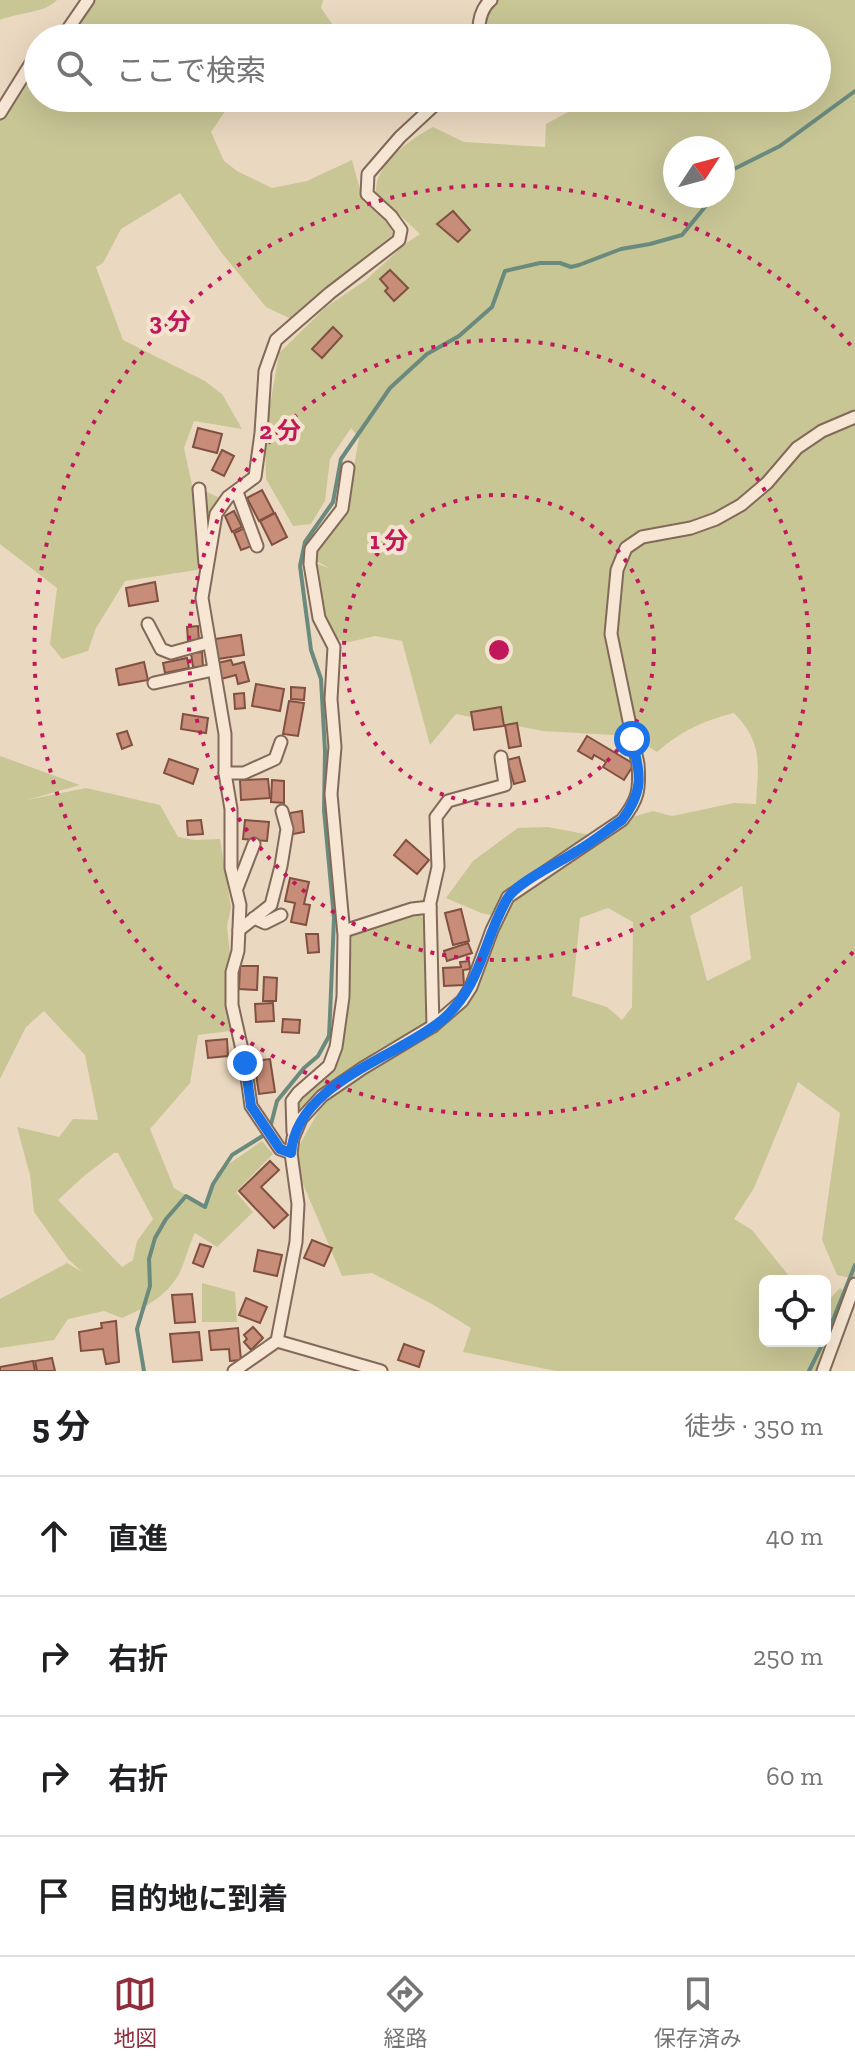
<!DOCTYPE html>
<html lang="ja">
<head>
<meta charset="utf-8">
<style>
	:root { --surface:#fff; --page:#f6f6f6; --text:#202124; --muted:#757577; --line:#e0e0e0; --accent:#8f2d3c }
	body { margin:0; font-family:"Zilla Slab","Noto Sans JP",serif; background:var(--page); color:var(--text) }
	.controls { position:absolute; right:24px; bottom:24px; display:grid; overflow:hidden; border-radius:12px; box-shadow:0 8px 32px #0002 }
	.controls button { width:72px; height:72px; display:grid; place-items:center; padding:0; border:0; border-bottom:2px solid var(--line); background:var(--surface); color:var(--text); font:40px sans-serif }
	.compass { position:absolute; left:663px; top:136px; width:72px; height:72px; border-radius:50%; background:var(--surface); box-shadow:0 8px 32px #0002; rotate:54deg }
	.stop { position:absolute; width:24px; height:24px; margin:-18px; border:6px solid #1a73e8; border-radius:50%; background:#fff }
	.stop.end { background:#1a73e8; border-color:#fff; box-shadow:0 2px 8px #0008 }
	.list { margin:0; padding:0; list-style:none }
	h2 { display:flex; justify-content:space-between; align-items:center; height:104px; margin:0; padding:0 32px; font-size:34px }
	h2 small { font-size:26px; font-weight:400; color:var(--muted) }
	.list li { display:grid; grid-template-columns:52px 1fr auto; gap:24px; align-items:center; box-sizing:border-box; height:120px; padding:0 32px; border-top:2px solid var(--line) }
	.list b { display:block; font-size:30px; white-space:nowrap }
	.list em { font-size:26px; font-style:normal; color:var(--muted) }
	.icon { flex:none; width:44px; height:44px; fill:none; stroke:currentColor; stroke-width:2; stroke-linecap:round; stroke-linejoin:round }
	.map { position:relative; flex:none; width:855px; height:1371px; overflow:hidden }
	.search { position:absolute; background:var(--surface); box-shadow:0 8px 32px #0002; left:24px; right:24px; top:24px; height:88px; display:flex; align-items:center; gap:20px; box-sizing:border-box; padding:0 28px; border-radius:44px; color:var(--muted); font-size:30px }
	.sheet { height:584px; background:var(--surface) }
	nav { display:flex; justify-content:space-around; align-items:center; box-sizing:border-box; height:112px; border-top:2px solid var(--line); background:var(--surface); font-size:22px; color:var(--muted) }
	nav a { display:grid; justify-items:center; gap:4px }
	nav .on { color:var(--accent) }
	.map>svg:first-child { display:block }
	.green { fill:#c8c695; fill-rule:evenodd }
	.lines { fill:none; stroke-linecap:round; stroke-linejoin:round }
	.stream { stroke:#6b8a7e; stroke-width:4 }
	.building { fill:#c78d78; stroke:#815040; stroke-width:2 }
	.street-casing { stroke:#836959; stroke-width:15 }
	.street { stroke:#f6e6d3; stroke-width:11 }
	.route { stroke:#1a73e8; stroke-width:10 }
	.ring { fill:none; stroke:#c2185b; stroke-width:4; stroke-dasharray:4 8 }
	.centre { fill:#c2185b; stroke:#f3e3cf; stroke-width:4 }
	.ring-label { font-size:24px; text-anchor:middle; font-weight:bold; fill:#c2185b; stroke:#f3e3cf; stroke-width:8; stroke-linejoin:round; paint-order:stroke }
</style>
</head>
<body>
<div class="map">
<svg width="855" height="1371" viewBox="0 0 855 1371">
	<rect width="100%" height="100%" fill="#ebd8c0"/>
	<g class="green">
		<path d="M0,0H57C44,14 18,12 0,20Z"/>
		<polygon points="89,0 323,0 321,8 342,38 60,38"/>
		<path d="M495,0H855V1279L837,1275L822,1240L840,1113L798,1082L754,1188L734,1219L752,1230L793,1281H765V1341H825V1304L840,1288L849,1295L823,1371H556L463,1352L471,1328L432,1304L372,1273L342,1276L292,1158L326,1098L448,1021L480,978L500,917L481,913L446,898L473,861L518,828L548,827L595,836L622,820L653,811L672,816L734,803L756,804C758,765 764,744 734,713C703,721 681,731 657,752L631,736L543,731L456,714L430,745L402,641L375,636L349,642L337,639L323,621L313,562L331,569L311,558L318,544L346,512L359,438L351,428L330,459L325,501L311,524L293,526L266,479L265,435L279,353L326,307L366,280L405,244L420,234L376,193C374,165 410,139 433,127L464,142L545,147L546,124L570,111L544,98H817V38H646L653,29L644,38H479L478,24ZM675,148H723V196H675ZM742,886L751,959L707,981L690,916ZM608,908L633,922L632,1007L622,1020L607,1007L572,996L580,918Z"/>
		<polygon points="38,62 38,98 234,98 211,132 224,161 237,171 272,188 307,181 352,160 363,201 389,224 393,234 291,319 266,307 221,252 180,193 121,229 103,263 96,267 123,340 205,381 222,394 242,429 194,421 184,448 192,485 220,498 203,569 125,581 96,628 88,651 62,659 50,644 57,588 0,544 0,113 14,92 30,79 18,83"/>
		<path d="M0,756L80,785L27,800L86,788L160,805L178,837L195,840L220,839L231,907L227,926L238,1030L198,1035L190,1083L150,1129L174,1188L204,1206L217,1172L262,1141L273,1154L236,1192L253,1212L217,1247L195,1233C189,1245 186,1258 181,1270C170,1294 145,1308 122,1318L104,1311L68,1319L54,1340L0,1348V1299L67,1263L82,1272L68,1259L34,1212L30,1175L17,1127L59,1137L73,1119L98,1120L85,1055L44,1011L26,1027L0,1079ZM114,1153H118L153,1219L137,1241L133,1260L122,1267L58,1200L84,1176Z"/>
		<polygon points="418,913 428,923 430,1020 376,1051 294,1122 298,1093 333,1067 341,1049 345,1022 341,1009 349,991 352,936"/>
		<polygon points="202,1283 235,1292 237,1322 202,1322"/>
	</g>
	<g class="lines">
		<g class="stream">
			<polyline points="723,184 734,169 780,146 855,91"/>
			<polyline points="825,1340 855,1265"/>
			<polyline points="144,1371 137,1329 150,1286 149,1259 155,1238 166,1219 186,1196 205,1207 213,1184 232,1155 269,1132 277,1101 304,1068 318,1056 329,1036 330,1015 334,918 324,810 325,751 321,679 311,650 300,566 305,542 333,502 341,459 390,388 427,354 459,336 492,307 505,271 540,263 560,263 571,267 579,265 621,249 650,244 682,235 714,196"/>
			<polyline points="809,1371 824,1341"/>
		</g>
	</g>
	<g class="building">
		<polygon points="453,211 470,230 458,242 437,224"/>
		<polygon points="390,270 408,288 394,301 385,291 388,288 380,279"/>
		<polygon points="333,327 342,336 322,358 312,349"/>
		<polygon points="198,428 222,434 217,453 193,447"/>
		<polygon points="222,450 234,456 224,476 212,470"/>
		<polygon points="262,490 274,513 259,521 247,498"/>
		<polygon points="234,511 242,527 232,532 225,516"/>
		<polygon points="275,513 287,537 272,545 260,521"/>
		<polygon points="245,528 252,546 241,550 234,533"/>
		<polygon points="155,582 158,601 129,606 126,588"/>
		<polygon points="198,626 199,641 188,641 187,627"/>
		<polygon points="241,635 244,655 218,659 215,639"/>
		<polygon points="202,652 203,667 193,667 191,653"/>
		<polygon points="187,658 189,668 165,673 163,663"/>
		<polygon points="231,660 233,665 244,662 249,681 238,684 236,675 217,680 213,664"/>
		<polygon points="144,662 148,680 119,685 116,669"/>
		<polygon points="256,684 284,689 280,711 252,706"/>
		<polygon points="291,687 305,688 304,700 291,699"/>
		<polygon points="244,693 245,708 235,709 234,694"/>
		<polygon points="289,701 304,703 298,736 283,734"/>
		<polygon points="501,707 504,726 474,730 471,712"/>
		<polygon points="183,714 208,718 206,733 181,729"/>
		<polygon points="517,723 521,746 509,748 505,725"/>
		<polygon points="127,731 132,745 122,749 117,734"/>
		<polygon points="587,736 634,764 624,780 603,767 606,762 594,755 592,759 578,751"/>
		<polygon points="519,757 525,781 514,784 507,760"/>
		<polygon points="169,759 198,769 193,784 164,773"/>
		<polygon points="268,779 270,798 241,800 240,780"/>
		<polygon points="272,780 284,781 284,803 271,802"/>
		<polygon points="302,811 304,832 293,834 290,813"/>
		<polygon points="201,820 203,834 188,835 187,821"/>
		<polygon points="245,820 269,822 267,841 243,839"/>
		<polygon points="406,840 429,860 417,874 394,855"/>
		<polygon points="290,878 309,882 304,904 310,905 306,925 291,922 295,903 285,901"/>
		<polygon points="461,909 469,941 453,945 445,913"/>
		<polygon points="306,934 318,934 319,952 308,953"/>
		<polygon points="468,943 472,953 447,961 444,951"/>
		<polygon points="469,961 470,969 463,970 464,985 444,986 443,968 461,967 460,962"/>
		<polygon points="240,966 258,966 257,990 239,989"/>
		<polygon points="264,977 277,978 276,1001 263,1001"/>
		<polygon points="273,1003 274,1021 256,1022 255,1004"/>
		<polygon points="283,1019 300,1020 299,1033 282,1032"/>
		<polygon points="227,1039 228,1056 208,1058 206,1041"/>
		<polygon points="270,1059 275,1092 259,1094 254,1061"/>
		<polygon points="270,1161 279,1170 261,1187 288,1215 274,1228 239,1191"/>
		<polygon points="312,1240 332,1248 324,1266 304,1258"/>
		<polygon points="200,1244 211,1247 203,1267 193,1263"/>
		<polygon points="258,1250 282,1255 277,1276 254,1271"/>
		<polygon points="192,1294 195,1322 175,1323 172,1295"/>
		<polygon points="246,1298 267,1307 260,1323 239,1315"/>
		<polygon points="116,1321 119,1362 106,1364 103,1349 81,1351 79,1332 102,1328 101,1323"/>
		<polygon points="253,1327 263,1338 251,1350 244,1342 247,1339 244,1335"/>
		<polygon points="238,1328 241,1360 230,1361 229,1349 211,1350 209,1331"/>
		<polygon points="199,1332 202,1360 173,1362 170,1334"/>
		<polygon points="404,1344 424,1351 419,1367 398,1360"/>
		<polygon points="52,1358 55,1371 37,1371 35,1361"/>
		<polygon points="33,1361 35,1371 0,1371 0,1367"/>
	</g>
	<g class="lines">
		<g class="street-casing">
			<g id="street">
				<polyline points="56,38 66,32 88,0"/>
				<path d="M479,38C478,24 480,9 491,0"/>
				<polyline points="0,113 38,52"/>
				<polyline points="199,489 205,564"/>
				<polyline points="237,492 257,546"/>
				<polyline points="148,624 161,649 171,653 207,643"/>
				<polyline points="154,683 213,670"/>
				<polyline points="225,773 244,773 275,759 281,742"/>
				<polyline points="237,888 254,844"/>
				<polyline points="254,918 265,923 281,915"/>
				<polyline points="239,930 271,905 281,866 287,829 282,811"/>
				<polyline points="344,931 412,909 430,907"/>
				<polyline points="433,1026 430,903 438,867 436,817 448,801 505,785 501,757"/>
				<polyline points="293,1132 292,1101 298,1093 329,1066 336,1047 343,997 344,935 331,794 335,747 331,699 334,647 319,618 310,564 311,549 342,509 348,468"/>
				<polyline points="291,1153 280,1149 251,1106 245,1063 232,1005 232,972 238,951 240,905 231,868 231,809 225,773 225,734 202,598 216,514 228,497 255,477 261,433 265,371 276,340 330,293 399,240 401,230 391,216 367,194 368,174 400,137 442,98"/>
				<polyline points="277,1341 381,1371"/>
				<path d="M234,1371L277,1341L296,1242L298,1204L291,1153L293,1138L301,1119L322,1096L363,1068L433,1026L462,1001L471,987L492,930L508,897L622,820C638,800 640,790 638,764L611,634L617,570L626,548L642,537L691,528L716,519L741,505L767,483L797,448L822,431L855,417"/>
				<polyline points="823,1371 855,1284"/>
			</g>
		</g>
		<use href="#street" class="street"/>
	</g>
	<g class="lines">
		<path class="route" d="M245,1063L251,1106L280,1149L291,1153C297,1083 394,1059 441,1021C482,986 482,943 507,899C517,882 559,863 577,851C593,842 607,830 622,820C645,789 640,775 632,739"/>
	</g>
	<g class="ring">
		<circle cx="499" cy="650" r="155"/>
		<circle cx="499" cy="650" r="310"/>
		<path d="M853 952A465 465 0 1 1 853 348"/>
	</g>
	<circle cx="499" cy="650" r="12" class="centre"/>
	<g class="ring-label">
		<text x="170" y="330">3 分</text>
		<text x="280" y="439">2 分</text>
		<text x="389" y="549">1 分</text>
	</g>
</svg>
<div class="controls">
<button><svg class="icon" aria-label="locate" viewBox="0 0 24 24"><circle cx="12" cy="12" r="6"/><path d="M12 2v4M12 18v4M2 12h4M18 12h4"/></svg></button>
</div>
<svg class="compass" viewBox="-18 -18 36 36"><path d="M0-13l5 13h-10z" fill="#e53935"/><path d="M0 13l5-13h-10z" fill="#757577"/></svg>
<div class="stop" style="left:632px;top:739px"></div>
<div class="stop end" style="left:245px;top:1063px"></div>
<div class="search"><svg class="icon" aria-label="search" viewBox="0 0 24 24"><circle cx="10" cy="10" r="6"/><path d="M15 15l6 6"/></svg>ここで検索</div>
</div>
<section class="sheet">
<h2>5 分<small>徒歩 · 350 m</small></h2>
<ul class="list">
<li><svg class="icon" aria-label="ahead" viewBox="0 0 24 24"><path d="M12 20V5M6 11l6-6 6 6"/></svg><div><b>直進</b></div><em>40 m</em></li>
<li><svg class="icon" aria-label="right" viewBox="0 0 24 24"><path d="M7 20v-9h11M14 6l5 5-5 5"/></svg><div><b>右折</b></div><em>250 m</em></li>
<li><svg class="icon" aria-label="right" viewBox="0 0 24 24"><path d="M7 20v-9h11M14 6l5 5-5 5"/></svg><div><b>右折</b></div><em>60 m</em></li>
<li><svg class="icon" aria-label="arrive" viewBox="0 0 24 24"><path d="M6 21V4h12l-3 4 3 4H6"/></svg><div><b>目的地に到着</b></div></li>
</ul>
</section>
<nav>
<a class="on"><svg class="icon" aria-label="map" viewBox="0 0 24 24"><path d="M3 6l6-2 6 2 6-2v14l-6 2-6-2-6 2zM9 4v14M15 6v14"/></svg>地図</a>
<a><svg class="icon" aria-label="directions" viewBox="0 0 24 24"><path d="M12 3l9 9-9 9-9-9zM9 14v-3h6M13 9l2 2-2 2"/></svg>経路</a>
<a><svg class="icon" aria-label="saved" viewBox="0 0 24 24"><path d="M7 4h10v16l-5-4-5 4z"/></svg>保存済み</a>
</nav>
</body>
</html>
